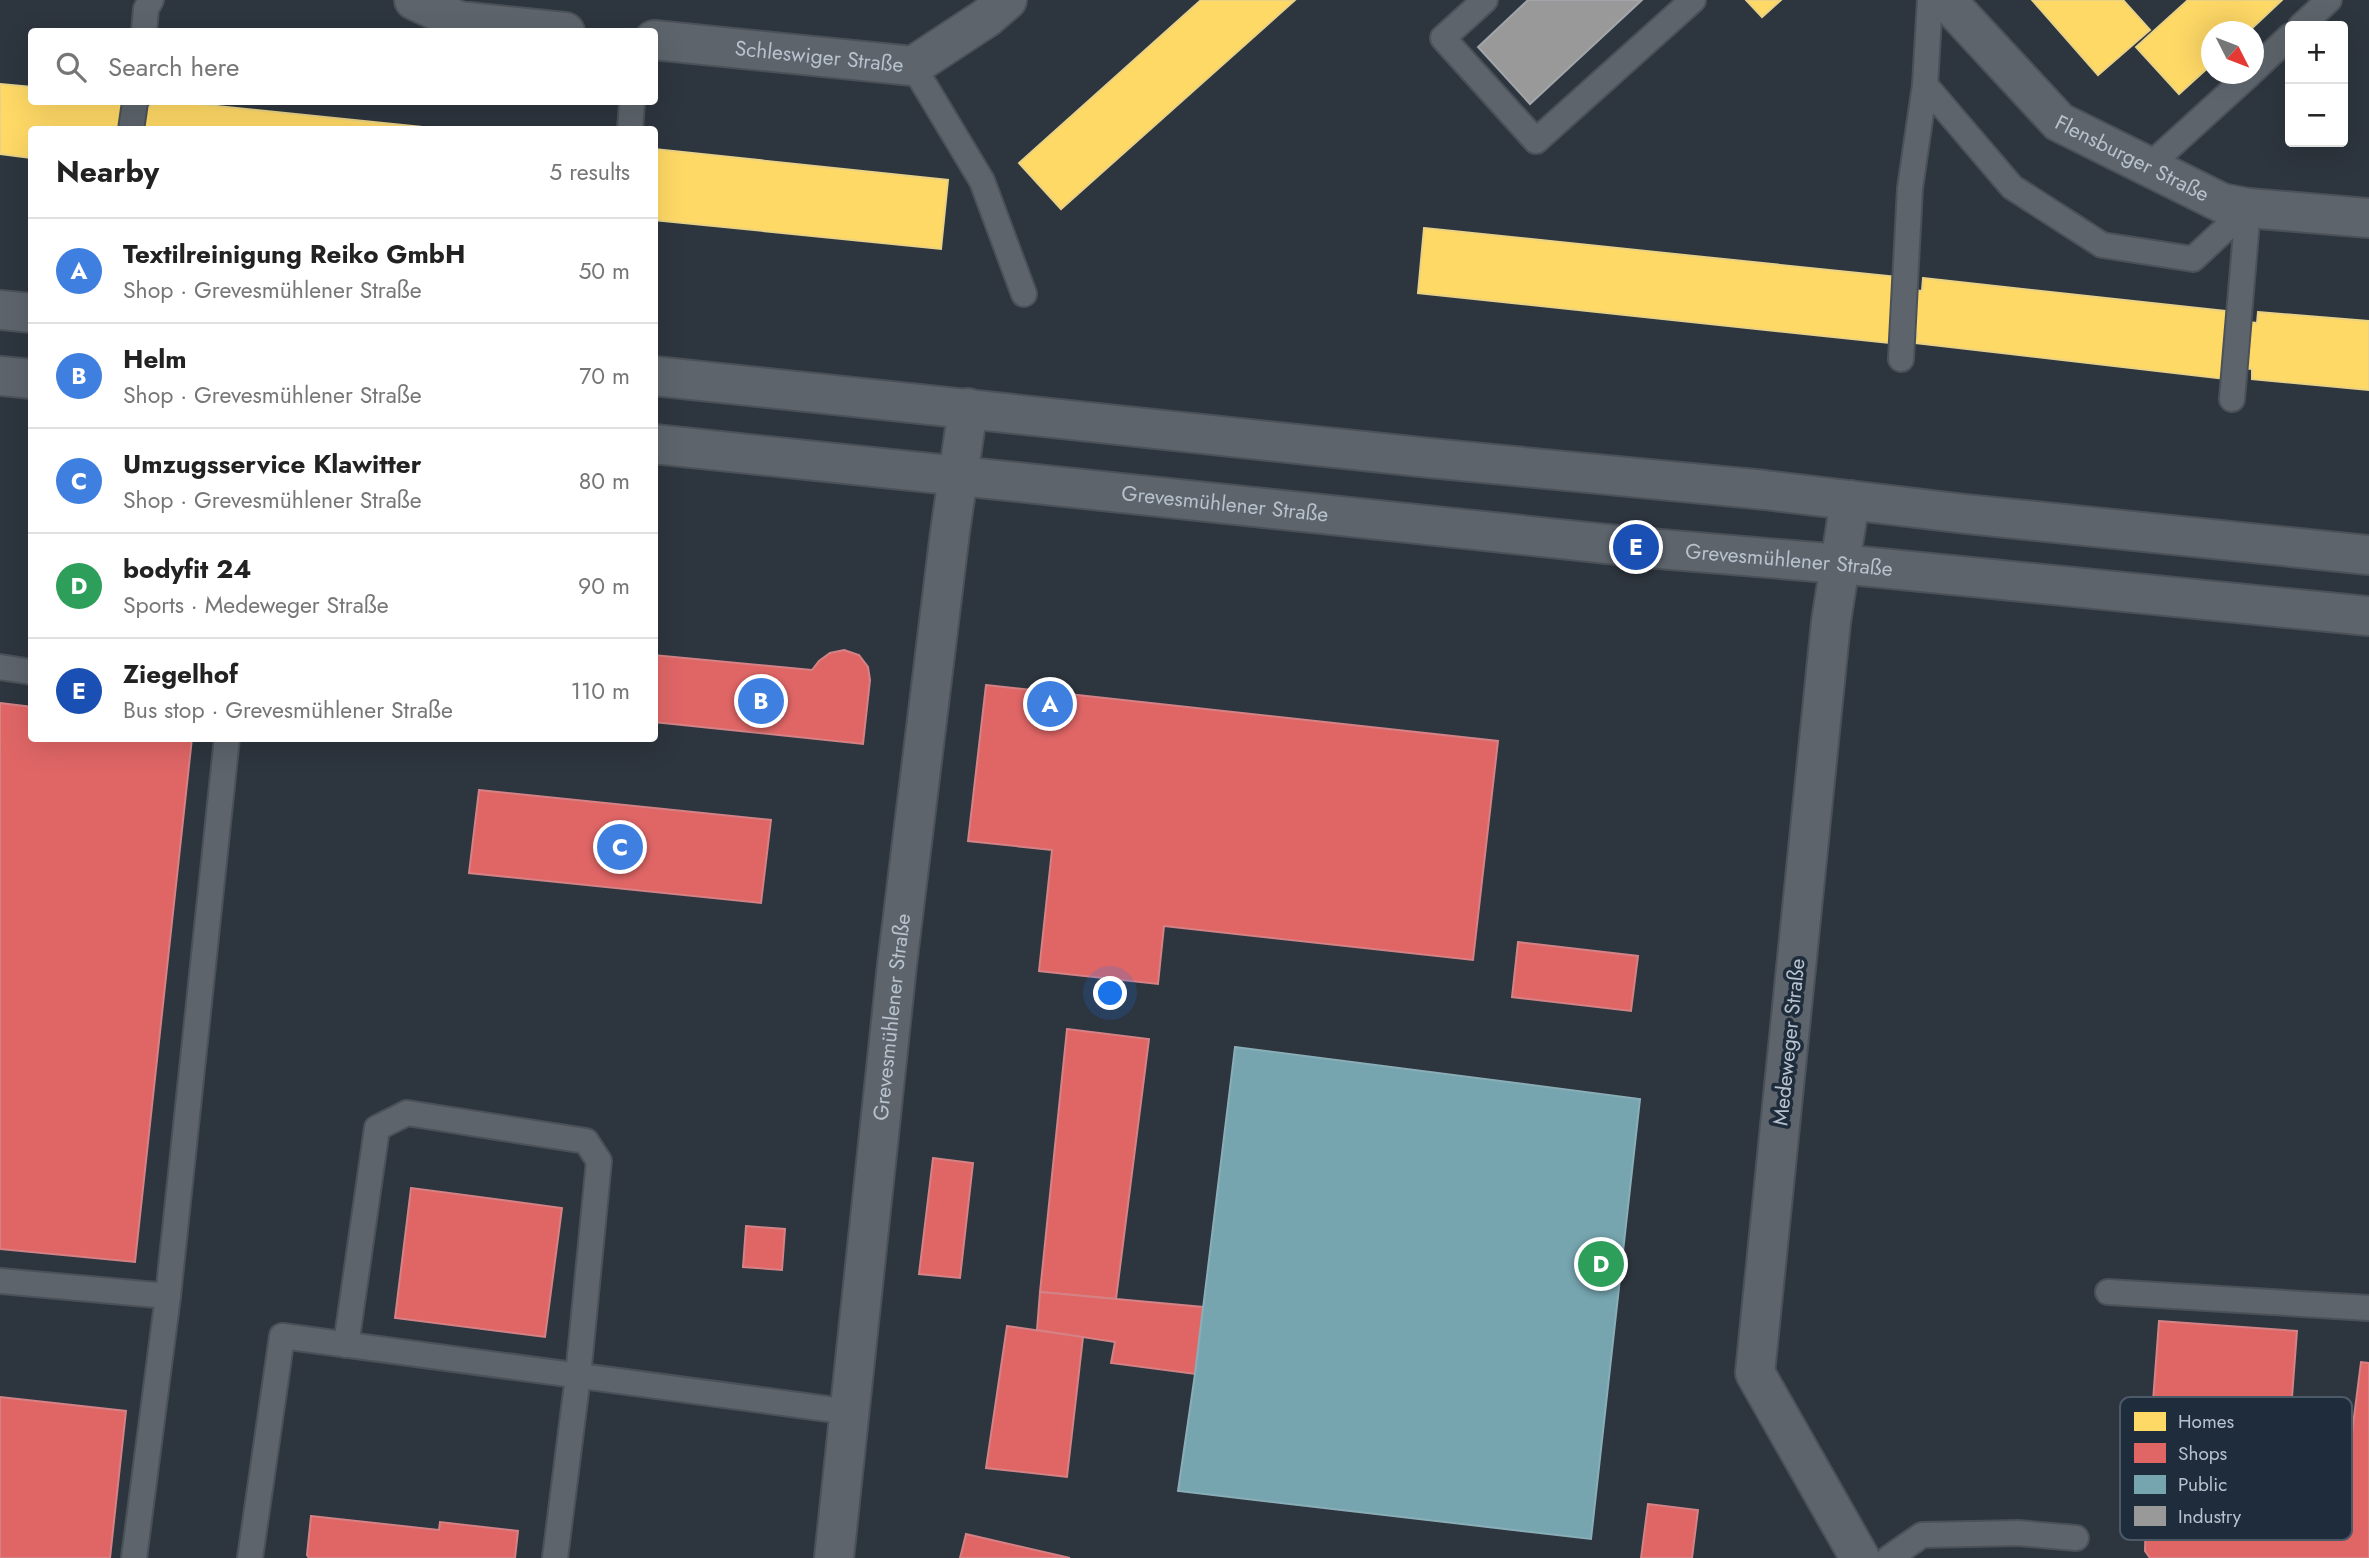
<!DOCTYPE html>
<html lang="en">
<head>
<meta charset="utf-8">
<style>
	:root { --surface:#fff; --page:#f6f6f6; --text:#222; --muted:#767676; --line:#e0e0e0; --accent:#87919c }
	body { margin:0; font-family:Jost,sans-serif; background:var(--page); color:var(--text) }
	.controls { position:absolute; right:21px; top:21px; display:grid; overflow:hidden; border-radius:7px; box-shadow:0 7px 28px #0002 }
	.controls button { width:63px; height:63px; display:grid; place-items:center; padding:0; border:0; border-bottom:2px solid var(--line); background:var(--surface); color:var(--text); font:35px sans-serif }
	.compass { position:absolute; left:2201px; top:21px; width:63px; height:63px; border-radius:50%; background:var(--surface); box-shadow:0 7px 28px #0002; rotate:132deg }
	.you { position:absolute; left:1111px; top:994px; width:24px; height:24px; margin:-18px; border:5px solid #fff; border-radius:50%; background:#1a73e8; box-shadow:0 0 0 10px #1a73e833 }
	.badge { display:grid; place-items:center; width:46px; height:46px; border-radius:50%; background:var(--accent); color:#fff; font-size:23px; font-weight:700 }
	.pin { position:absolute; translate:-50% -50%; border:4px solid #fff; box-shadow:0 2px 7px #0006 }
	.list { margin:0; padding:0; list-style:none }
	h2 { display:flex; justify-content:space-between; align-items:center; height:91px; margin:0; padding:0 28px; font-size:30px }
	h2 small { font-size:23px; font-weight:400; color:var(--muted) }
	.list li { display:grid; grid-template-columns:46px 1fr auto; gap:21px; align-items:center; box-sizing:border-box; height:105px; padding:0 28px; border-top:2px solid var(--line) }
	.list b { display:block; font-size:26px; white-space:nowrap }
	.list p { margin:0; font-size:23px; white-space:nowrap; color:var(--muted) }
	.list em { font-size:23px; font-style:normal; color:var(--muted) }
	.icon { flex:none; width:38px; height:38px; fill:none; stroke:currentColor; stroke-width:2; stroke-linecap:round; stroke-linejoin:round }
	.map { position:relative; flex:none; width:2369px; height:1558px; overflow:hidden }
	.search { position:absolute; background:var(--surface); box-shadow:0 7px 28px #0002; left:28px; top:28px; width:630px; height:77px; display:flex; align-items:center; gap:18px; box-sizing:border-box; padding:0 24px; border-radius:7px; color:var(--muted); font-size:26px }
	.panel { position:absolute; background:var(--surface); box-shadow:0 7px 28px #0002; left:28px; top:126px; width:630px; height:616px; border-radius:7px }
	.map>svg:first-child { display:block }
	.homes { fill:#ffd966; stroke:#e9d285; stroke-width:2 }
	.shops { fill:#e06666; stroke:#d48285; stroke-width:2 }
	.public { fill:#76a5af; stroke:#8aaeb8; stroke-width:2 }
	.industry { fill:#999; stroke:#a2a5a9; stroke-width:2 }
	.lines { fill:none; stroke-linecap:round; stroke-linejoin:round }
	.service-casing { stroke:#4b5158; stroke-width:28 }
	.minor-casing { stroke:#4b5158; stroke-width:42 }
	.tertiary-casing { stroke:#4b5158; stroke-width:42 }
	.service { stroke:#5d646b; stroke-width:24 }
	.minor { stroke:#5d646b; stroke-width:38 }
	.tertiary { stroke:#5d646b; stroke-width:38 }
	.labels { text-anchor:middle; stroke-width:7; stroke-linejoin:round; paint-order:stroke }
	.street-label { font-size:21px; fill:#b7c2ce; stroke:#1e2c3b }
	.key { fill:#1e2c3b; stroke:#4c5967; stroke-width:2 }
	.key-label { font-size:19px; fill:#b7c2ce }
</style>
</head>
<body>
<div class="map">
<svg width="2369" height="1558" viewBox="0 0 2369 1558">
	<rect width="100%" height="100%" fill="#2d353e"/>
	<g class="homes">
		<polygon points="1201,0 1295,0 1061,209 1019,163"/>
		<polygon points="1746,0 1781,0 1762,17"/>
		<polygon points="2032,0 2123,0 2150,30 2098,75"/>
		<polygon points="2188,0 2282,0 2248,32 2212,32 2212,64 2179,94 2136,47"/>
		<polygon points="0,84 32,87 32,102 128,102 128,104 150,107 151,102 178,102 452,130 32,130 32,158 0,154"/>
		<polygon points="654,149 948,180 941,249 654,220"/>
		<polygon points="1424,228 1897,277 1889,343 1418,293"/>
		<polygon points="1923,278 2234,312 2225,379 1916,343 1917,333 1891,331 1896,288 1922,291"/>
		<polygon points="2258,312 2369,321 2369,390 2252,379 2252,369 2227,367 2233,320 2257,323"/>
	</g>
	<g class="shops">
		<polygon points="844,650 859,655 868,667 870,680 863,744 654,722 654,655 812,670 819,661 830,653"/>
		<polygon points="986,685 1498,741 1473,960 1164,926 1158,984 1039,971 1052,850 968,841"/>
		<polygon points="0,703 32,707 32,738 192,738 135,1262 0,1249"/>
		<polygon points="479,790 771,820 761,903 469,873"/>
		<polygon points="1518,942 1638,956 1631,1011 1512,997"/>
		<polygon points="1067,1029 1149,1039 1116,1299 1040,1292"/>
		<polygon points="933,1158 973,1163 960,1278 919,1274"/>
		<polygon points="411,1188 562,1208 545,1337 395,1318"/>
		<polygon points="746,1226 785,1229 782,1270 743,1267"/>
		<polygon points="1040,1292 1203,1307 1195,1374 1111,1363 1115,1342 1037,1330"/>
		<polygon points="2159,1321 2297,1331 2285,1490 2344,1496 2361,1362 2369,1363 2369,1558 2150,1558 2145,1551 2147,1481"/>
		<polygon points="1007,1326 1083,1337 1067,1477 986,1468"/>
		<polygon points="0,1397 126,1411 110,1558 0,1558"/>
		<polygon points="1648,1504 1698,1510 1692,1558 1641,1558"/>
		<polygon points="311,1516 439,1530 440,1522 518,1531 515,1558 309,1558 307,1555"/>
		<polygon points="966,1534 1070,1558 960,1558"/>
	</g>
	<polygon class="public" points="1235,1047 1640,1099 1591,1539 1178,1491 1195,1374"/>
	<polygon class="industry" points="1528,0 1642,0 1530,104 1478,47"/>
	<g class="lines">
		<g class="service-casing">
			<g id="service">
				<polyline points="1485,0 1443,38 1536,141 1693,0"/>
				<polyline points="2301,26 2329,0"/>
				<polyline points="144,32 146,9 151,0"/>
				<polyline points="913,66 982,181 1024,294"/>
				<polyline points="2254,70 2290,36"/>
				<polyline points="1925,85 2012,187 2102,245 2193,259 2248,208 2232,399"/>
				<polyline points="131,130 135,102"/>
				<polyline points="630,130 632,102"/>
				<polyline points="2149,166 2250,74"/>
				<polyline points="1901,359 1910,188 1925,85 1930,0"/>
				<polyline points="0,667 32,672"/>
				<polyline points="0,1281 168,1296"/>
				<polyline points="2108,1292 2369,1308"/>
				<polyline points="346,1345 377,1128 407,1113 586,1141 599,1161 578,1376 555,1558"/>
				<polyline points="134,1558 168,1296 227,738"/>
				<polyline points="250,1558 282,1336 850,1412"/>
				<polyline points="1889,1558 1922,1535 2018,1533 2076,1538"/>
			</g>
		</g>
		<g class="minor-casing">
			<g id="minor">
				<polyline points="414,0 459,21 565,32"/>
				<path id="s1" d="M1946,0L2059,122L2222,203L2248,208L2369,218"/>
				<path id="s2" d="M654,40L913,66L986,18L1007,0"/>
				<path id="s3" d="M834,1558L897,965L950,532L968,408"/>
			</g>
		</g>
		<g class="tertiary-casing">
			<g id="tertiary">
				<polyline points="0,310 32,313"/>
				<polyline points="0,376 32,379"/>
				<polyline points="654,376 1430,458 1765,490 1966,514 2369,555"/>
				<path id="s4" d="M654,444L1636,547L1840,564L2369,616"/>
				<polyline points="1850,500 1831,622 1755,1373 1860,1558"/>
			</g>
		</g>
		<use href="#service" class="service"/>
		<use href="#minor" class="minor"/>
		<use href="#tertiary" class="tertiary"/>
	</g>
	<g class="labels">
		<g class="street-label">
			<text dy="7" stroke="none"><textPath href="#s2" startOffset="166">Schleswiger Straße</textPath></text>
			<text dy="7" stroke="none"><textPath href="#s1" startOffset="248">Flensburger Straße</textPath></text>
			<text dy="7" stroke="none"><textPath href="#s4" startOffset="574">Grevesmühlener Straße</textPath></text>
			<text dy="7" stroke="none"><textPath href="#s4" startOffset="1141">Grevesmühlener Straße</textPath></text>
			<text dy="7" stroke="none"><textPath href="#s3" startOffset="544">Grevesmühlener Straße</textPath></text>
			<text transform="translate(1789 1042) rotate(-84)" y="7">Medeweger Straße</text>
		</g>
	</g>
	<rect x="2120" y="1397" width="232" height="143" rx="10" class="key"/>
	<rect x="2134" y="1412" width="32" height="19" fill="#ffd966"/>
	<rect x="2134" y="1443" width="32" height="20" fill="#e06666"/>
	<rect x="2134" y="1475" width="32" height="19" fill="#76a5af"/>
	<rect x="2134" y="1506" width="32" height="20" fill="#999"/>
	<g class="key-label">
		<text x="2178" y="1428">Homes</text>
		<text x="2178" y="1460">Shops</text>
		<text x="2178" y="1491">Public</text>
		<text x="2178" y="1523">Industry</text>
	</g>
</svg>
<div class="controls">
<button>+</button>
<button>−</button>
</div>
<svg class="compass" viewBox="-18 -18 36 36"><path d="M0-13l5 13h-10z" fill="#e53935"/><path d="M0 13l5-13h-10z" fill="#767676"/></svg>
<div class="you"></div>
<div class="pin badge" style="left:1050px;top:704px;background:#3f7fe0">A</div>
<div class="pin badge" style="left:761px;top:701px;background:#3f7fe0">B</div>
<div class="pin badge" style="left:620px;top:847px;background:#3f7fe0">C</div>
<div class="pin badge" style="left:1601px;top:1264px;background:#2e9e5b">D</div>
<div class="pin badge" style="left:1636px;top:547px;background:#1a4fb4">E</div>
<div class="search"><svg class="icon" aria-label="search" viewBox="0 0 24 24"><circle cx="10" cy="10" r="6"/><path d="M15 15l6 6"/></svg>Search here</div>
<section class="panel">
<h2>Nearby<small>5 results</small></h2>
<ul class="list">
<li><span class="badge" style="background:#3f7fe0">A</span><div><b>Textilreinigung Reiko GmbH</b><p>Shop · Grevesmühlener Straße</p></div><em>50 m</em></li>
<li><span class="badge" style="background:#3f7fe0">B</span><div><b>Helm</b><p>Shop · Grevesmühlener Straße</p></div><em>70 m</em></li>
<li><span class="badge" style="background:#3f7fe0">C</span><div><b>Umzugsservice Klawitter</b><p>Shop · Grevesmühlener Straße</p></div><em>80 m</em></li>
<li><span class="badge" style="background:#2e9e5b">D</span><div><b>bodyfit 24</b><p>Sports · Medeweger Straße</p></div><em>90 m</em></li>
<li><span class="badge" style="background:#1a4fb4">E</span><div><b>Ziegelhof</b><p>Bus stop · Grevesmühlener Straße</p></div><em>110 m</em></li>
</ul>
</section>
</div>
</body>
</html>
